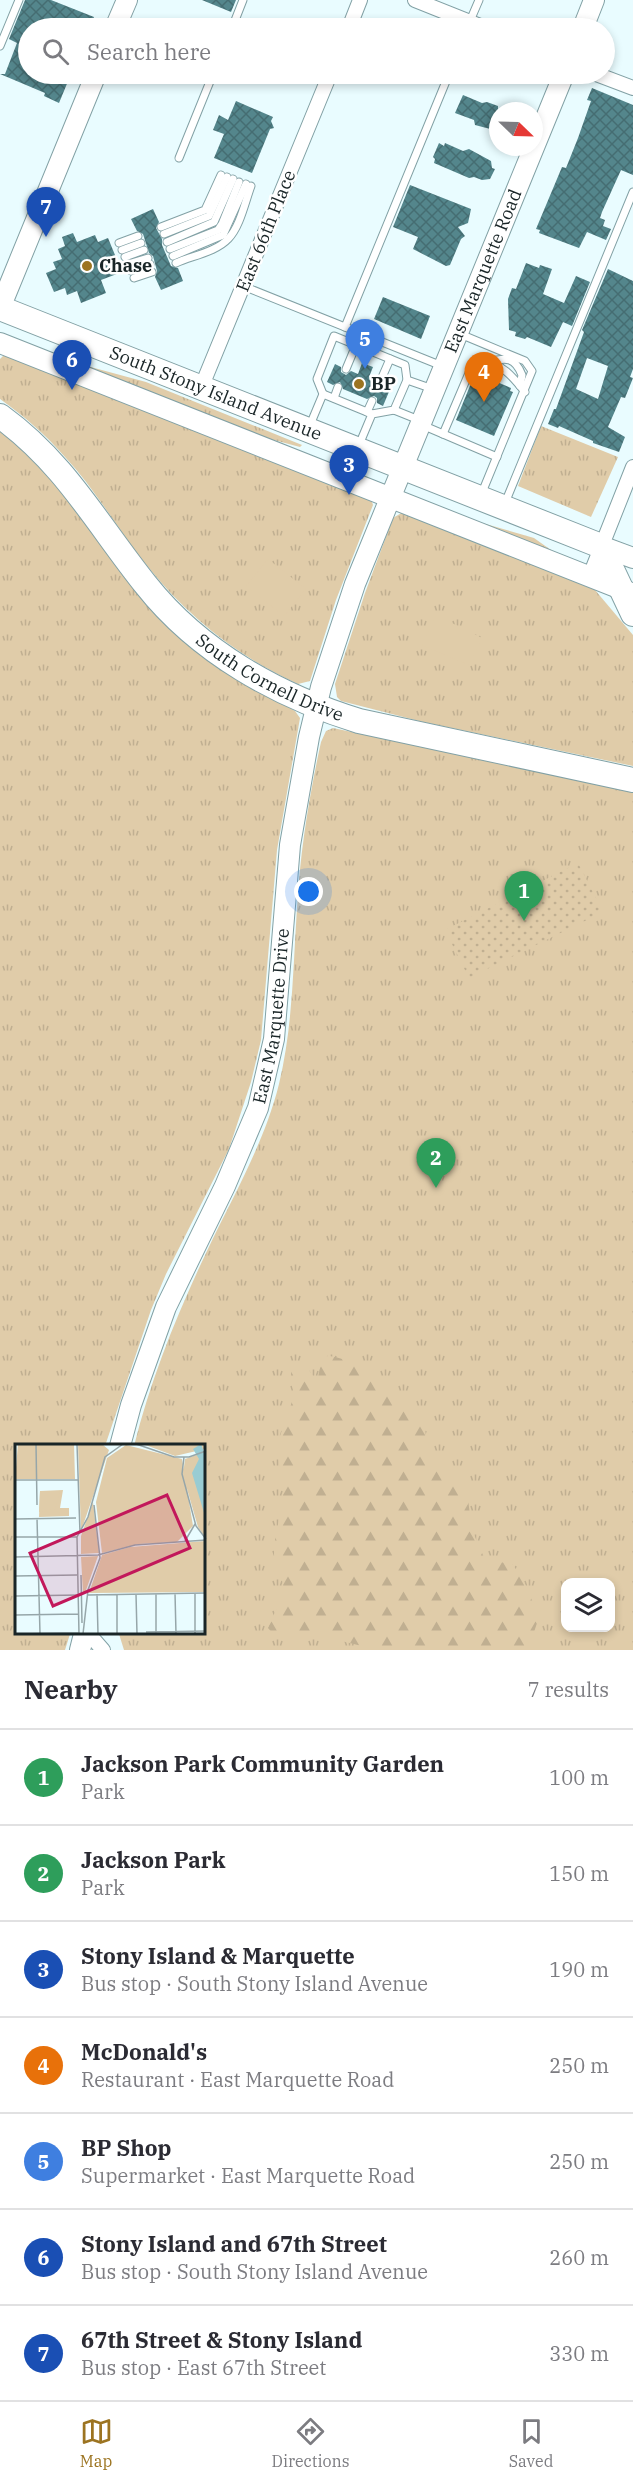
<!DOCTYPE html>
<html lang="en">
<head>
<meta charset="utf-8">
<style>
	:root { --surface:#fff; --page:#f2f2f3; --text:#2b2b33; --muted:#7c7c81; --line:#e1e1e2; --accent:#9c7421 }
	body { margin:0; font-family:"IBM Plex Serif",serif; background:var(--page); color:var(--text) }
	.controls { position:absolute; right:18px; bottom:18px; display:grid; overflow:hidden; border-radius:12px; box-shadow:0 3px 9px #0003 }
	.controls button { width:54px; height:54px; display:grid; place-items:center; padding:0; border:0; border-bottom:2px solid var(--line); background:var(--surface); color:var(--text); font:30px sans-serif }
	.compass { position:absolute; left:489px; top:102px; width:54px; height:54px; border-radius:50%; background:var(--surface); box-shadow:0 3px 9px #0003; rotate:113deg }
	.you { position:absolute; left:309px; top:892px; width:21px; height:21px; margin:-15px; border:4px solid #fff; border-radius:50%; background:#1a73e8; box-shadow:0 0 0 9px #1a73e833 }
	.badge { display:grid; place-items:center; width:39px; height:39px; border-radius:50%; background:var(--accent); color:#fff; font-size:20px; font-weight:700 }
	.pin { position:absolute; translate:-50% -50px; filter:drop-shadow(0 2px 3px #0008) }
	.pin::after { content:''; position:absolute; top:32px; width:21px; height:18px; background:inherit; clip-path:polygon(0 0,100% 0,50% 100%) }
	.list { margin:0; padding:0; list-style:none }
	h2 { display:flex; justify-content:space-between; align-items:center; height:78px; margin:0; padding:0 24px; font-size:26px }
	h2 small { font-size:20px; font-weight:400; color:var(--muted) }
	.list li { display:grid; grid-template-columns:39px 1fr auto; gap:18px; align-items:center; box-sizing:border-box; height:96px; padding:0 24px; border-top:2px solid var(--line) }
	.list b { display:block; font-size:22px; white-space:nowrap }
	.list p { margin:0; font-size:20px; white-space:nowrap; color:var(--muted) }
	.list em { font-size:20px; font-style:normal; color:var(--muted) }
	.icon { flex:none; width:33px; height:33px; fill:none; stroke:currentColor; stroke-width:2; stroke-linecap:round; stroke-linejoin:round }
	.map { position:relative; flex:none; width:633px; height:1650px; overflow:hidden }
	.search { position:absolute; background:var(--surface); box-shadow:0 3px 9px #0003; left:18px; right:18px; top:18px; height:66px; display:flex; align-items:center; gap:15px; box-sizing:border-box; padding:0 21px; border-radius:33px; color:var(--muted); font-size:22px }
	.sheet { height:750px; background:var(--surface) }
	nav { display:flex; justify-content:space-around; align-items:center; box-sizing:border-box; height:84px; border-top:2px solid var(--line); background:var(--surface); font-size:16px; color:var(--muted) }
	nav a { display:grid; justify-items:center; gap:3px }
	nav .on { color:var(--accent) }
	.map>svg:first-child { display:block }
	.grass { fill:url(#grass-tufts); fill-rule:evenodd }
	.forest { fill:url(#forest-firs) }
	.garden { fill:url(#garden-dots) }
	.pitch { fill:#e0cca9 }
	.building { fill:url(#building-cross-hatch); fill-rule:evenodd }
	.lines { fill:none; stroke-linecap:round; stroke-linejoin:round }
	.lane-casing { stroke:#82a1a5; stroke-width:9 }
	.street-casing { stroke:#82a1a5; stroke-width:16 }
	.secondary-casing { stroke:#82a1a5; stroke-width:22 }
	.highway-casing { stroke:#82a1a5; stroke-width:26 }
	.lane { stroke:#fff; stroke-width:7 }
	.street { stroke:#fff; stroke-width:14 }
	.secondary { stroke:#fff; stroke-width:20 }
	.highway { stroke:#fff; stroke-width:24 }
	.poi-dot { fill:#9c7421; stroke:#fff; stroke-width:2 }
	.labels { text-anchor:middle; stroke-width:5; stroke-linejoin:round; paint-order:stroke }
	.street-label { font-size:18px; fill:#192527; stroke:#fff }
	.poi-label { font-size:18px; font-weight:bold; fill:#192527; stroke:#fff; text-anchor:start }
	.inset-road { fill:none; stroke:#96a6a9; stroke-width:1.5 }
	.view { fill:#c2185b; fill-opacity:0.15; stroke:#c2185b; stroke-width:3 }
	.inset-edge { fill:none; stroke:#192527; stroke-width:3 }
</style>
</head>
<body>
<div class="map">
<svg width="633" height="1650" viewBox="0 0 633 1650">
	<defs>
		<pattern id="grass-tufts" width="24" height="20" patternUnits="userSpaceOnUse" patternTransform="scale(1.5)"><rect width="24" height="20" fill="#e0cca9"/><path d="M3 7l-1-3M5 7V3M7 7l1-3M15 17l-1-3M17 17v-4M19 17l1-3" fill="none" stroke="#c0af91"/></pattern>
		<pattern id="forest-firs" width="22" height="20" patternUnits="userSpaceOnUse" patternTransform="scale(1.5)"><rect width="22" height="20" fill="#e0cca9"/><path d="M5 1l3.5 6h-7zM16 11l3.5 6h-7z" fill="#c0af91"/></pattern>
		<pattern id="garden-dots" width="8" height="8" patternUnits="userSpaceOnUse" patternTransform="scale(1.5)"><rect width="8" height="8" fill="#e0cca9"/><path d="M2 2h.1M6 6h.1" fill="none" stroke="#c0af91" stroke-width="1.8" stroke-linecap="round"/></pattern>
		<pattern id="building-cross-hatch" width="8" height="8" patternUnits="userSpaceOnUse" patternTransform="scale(1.5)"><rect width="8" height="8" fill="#54868c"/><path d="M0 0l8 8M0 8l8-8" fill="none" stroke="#456d72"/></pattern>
	</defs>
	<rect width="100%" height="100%" fill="#e9fcff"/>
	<g class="grass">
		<path d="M4,355H9L371,499L373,505L336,600L310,681L298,684C240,658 188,617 148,567C119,532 96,490 65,457C46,435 24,416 0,399V359Z"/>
		<polygon points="87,366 146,382 302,445 300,447 247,433 85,369"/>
		<polygon points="541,426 618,457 591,517 518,486"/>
		<polygon points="0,429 24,450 64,492 125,578 144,600 249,686 295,711 300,718 277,850 261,1040 251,1082 229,1149 166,1274 151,1310 105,1446 16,1446 16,1634 70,1634 65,1650 0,1650"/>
		<polygon points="403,512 595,590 633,635 633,766 423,722 341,701 337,697 335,684 365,593 393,518"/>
		<polygon points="465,518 534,538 558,555"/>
		<path d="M333,728L633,792V1650H124L119,1634H204V1446H134C151,1378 177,1314 207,1251C233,1196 264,1144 279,1084C293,1026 293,967 297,908C300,852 309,797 321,742L326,731ZM566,1582H610V1628H566Z"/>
	</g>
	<path class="forest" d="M325,1356C341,1356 352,1364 367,1368L387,1395L425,1427C427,1457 439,1472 466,1484L472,1530L489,1569L500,1562L512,1564L522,1577L539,1617L534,1632L541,1642L538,1650H496L478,1647L464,1650H378L301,1631L275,1636L268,1628C272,1615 285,1598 283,1584C281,1573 274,1566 274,1554C274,1533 282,1514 283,1494C285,1479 277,1464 278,1448C279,1430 291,1413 293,1395C294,1382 285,1370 299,1362L306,1365L317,1383L320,1367Z"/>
	<polygon class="garden" points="578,863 603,912 469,978 445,930"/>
	<g class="pitch">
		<polygon points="268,559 306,589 284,616 246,586"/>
		<polygon points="436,615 482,638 469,665 422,645"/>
	</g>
	<g class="building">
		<polygon points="25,0 51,0 94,17 90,28 28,28 28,74 71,74 59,103 44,96 45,93 0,74 5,74 17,43 9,39"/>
		<polygon points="202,0 236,0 231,12"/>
		<polygon points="592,88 633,105 633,175 621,170 602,212 600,218 605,220 603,226 611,229 606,240 587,232 579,248 539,233 540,230 536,229 562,167 566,168 578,138 591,101 587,100"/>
		<polygon points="463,95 482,103 487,102 498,106 498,131 475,125 474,120 455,113"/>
		<polygon points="236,101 273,117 271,121 274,128 270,129 252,173 214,158 224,134 213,130 219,115 228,120"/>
		<polygon points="439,143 444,146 445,143 463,151 469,149 491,161 492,168 495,169 490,179 482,180 474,177 469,178 434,163 435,159 433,157"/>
		<polygon points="410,185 471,209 468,223 458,227 465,236 461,239 450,265 446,266 413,249 418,237 393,227"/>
		<polygon points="153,209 159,222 156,228 162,239 162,245 171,266 178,268 183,281 161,290 155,277 157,271 153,256 149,253 143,234 137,231 131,219"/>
		<polygon points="73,233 77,242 95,235 98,242 108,238 122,272 101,280 106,293 81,303 77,291 67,295 65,288 54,292 46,273 56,269 53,262 62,259 58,249 65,246 62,237"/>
		<polygon points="526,263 539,268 540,265 552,269 543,294 564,303 576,276 590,282 572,326 563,322 551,347 527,337 525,339 515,336 516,332 509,330 508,299 512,288 516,289"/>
		<path d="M608,269L633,281V369L630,377L633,378L625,398L621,397L608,427L625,437L619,452L593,443V441L559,426L558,428L548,424L554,409H556L584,332L582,330ZM587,358L608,366L598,399L576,389Z"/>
		<polygon points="383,297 430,316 421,339 374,319"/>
		<polygon points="362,363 373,367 369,377 375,380 376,386 381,387 385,384 391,387 383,406 377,403 377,398 374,396 367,399 343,389 340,382 333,385 327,382 335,364 341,367 341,372 346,375 351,371 358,374"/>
		<polygon points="478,374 511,388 510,391 513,392 494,436 456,420 474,376 476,377"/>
	</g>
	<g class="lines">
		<g class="lane-casing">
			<g id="lane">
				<polyline points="232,28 243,0"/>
				<polyline points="467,28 479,0"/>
				<polyline points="0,46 19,0"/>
				<polyline points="179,158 213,74"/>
				<polyline points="161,227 205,210 221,175"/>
				<polyline points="164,234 209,216 227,177"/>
				<polyline points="167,242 214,222 233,179"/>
				<polyline points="119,243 138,236"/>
				<polyline points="170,249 218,230 222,224 239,182"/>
				<polyline points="122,250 141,243"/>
				<polyline points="173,256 223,235 246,184"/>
				<polyline points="125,257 144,250"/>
				<path d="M176,263C191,256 216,252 228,239C240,227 245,202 251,186"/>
				<polyline points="128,264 148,258"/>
				<polyline points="131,271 150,264"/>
				<polyline points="134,278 152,272"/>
				<polyline points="243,286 442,366"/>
				<polyline points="345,327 449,74"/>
				<polyline points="460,334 525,361 532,371 481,495"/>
				<path d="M489,362C506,357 515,357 522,375L520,386"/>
				<polyline points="346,369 356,345"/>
				<polyline points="407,380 433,389"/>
				<polyline points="380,382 390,359"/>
				<polyline points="323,394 372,414"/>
				<polyline points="334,398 338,387"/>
				<polyline points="394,410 419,420"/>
				<polyline points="367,412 372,401"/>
				<polyline points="310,425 323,394 317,379 334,336 405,365 407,380 394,410 372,414 359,445"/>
				<polyline points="422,425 497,457"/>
				<path d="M443,434L469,373L475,365L482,361C502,363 513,377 525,392"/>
				<polyline points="505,503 633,192"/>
			</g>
		</g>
		<g class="street-casing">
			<g id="street">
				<polyline points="415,0 485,28"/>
				<polyline points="349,28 360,0"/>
				<polyline points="596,74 633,88"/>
				<polyline points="201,388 330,74"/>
				<polyline points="589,578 633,467"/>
				<polyline points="89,1634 103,1650"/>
			</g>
		</g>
		<g class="secondary-casing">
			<g id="secondary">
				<polyline points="115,28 127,0"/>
				<polyline points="583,28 594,0"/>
				<polyline points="0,308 96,74"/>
				<polyline points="0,343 631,593"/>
				<polyline points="601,546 633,558"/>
				<path id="s1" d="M120,1446L131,1405L166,1307L225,1186L258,1108L274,1039L290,845L309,737L321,687L355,584L564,74"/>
				<polyline points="80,1650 84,1634"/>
			</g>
		</g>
		<g class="highway-casing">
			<g id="highway">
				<path id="s2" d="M0,308L601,546L633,614"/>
				<path id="s3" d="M0,416C65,463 97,524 146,585C199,652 278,696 359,721L633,780"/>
			</g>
		</g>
		<use href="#lane" class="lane"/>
		<use href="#street" class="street"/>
		<use href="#secondary" class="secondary"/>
		<use href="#highway" class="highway"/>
	</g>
	<g class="poi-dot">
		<circle cx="87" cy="266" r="6"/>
		<circle cx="359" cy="384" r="6"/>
	</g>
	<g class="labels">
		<g class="street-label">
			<text transform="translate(266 231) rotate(-68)" y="6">East 66th Place</text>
			<text dy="6" stroke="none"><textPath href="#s1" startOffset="1239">East Marquette Road</textPath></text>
			<text dy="6" stroke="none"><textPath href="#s2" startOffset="232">South Stony Island Avenue</textPath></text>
			<text dy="6" stroke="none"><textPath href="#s3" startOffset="381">South Cornell Drive</textPath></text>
			<text dy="6" stroke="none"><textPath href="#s1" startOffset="459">East Marquette Drive</textPath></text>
		</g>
		<g class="poi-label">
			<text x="99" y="272">Chase</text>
			<text x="371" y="390">BP</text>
		</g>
	</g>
	<g transform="translate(15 1444)">
		<rect width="190" height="190" fill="#e9fcff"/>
		<path d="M63,0H87L94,6L66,87ZM128,0H190V5L160,12ZM111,1L167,15L178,82L162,98L124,100L87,109L81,58L92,14ZM190,8V93L183,83L168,31L170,15ZM48,46L45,64H54V72L24,73L25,47ZM78,58L84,109L66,110V92ZM190,97V148L74,149L87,111L115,103ZM83,112L70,149H68L66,113Z" fill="#e0cca9"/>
		<path d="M156,59L164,81L141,89V76Z" fill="#e0cca9"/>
		<path d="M3,0H59L60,35H0ZM25,47H45L40,65L24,68Z" fill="#e0cca9"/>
		<path d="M186,0L190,11V72L177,29L184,15L178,5Z" fill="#99ccd3"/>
		<path class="inset-road" d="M21,0L22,61M62,0L65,89M121,0L159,13H174L191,7M169,13L167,30L181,82L191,95M0,36H63M22,74L25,190M0,75L61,74M0,93H62M170,97L180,80M0,113L83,111L120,101L191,96M66,131L67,179M0,132L62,131M160,149L161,190M180,149V190M82,150L83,190M102,150V190M121,150L122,190M141,150V190M73,151L191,149M0,152L65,151M0,171L63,170M131,188L191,187M0,190L64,189M64,190L62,93L73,73L90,13L108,0M68,190L73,146L85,114L79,61"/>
		<path class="view" d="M152,51L175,104L38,162L15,109Z"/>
		<rect width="190" height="190" class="inset-edge"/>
	</g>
</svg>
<div class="controls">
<button><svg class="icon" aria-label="layers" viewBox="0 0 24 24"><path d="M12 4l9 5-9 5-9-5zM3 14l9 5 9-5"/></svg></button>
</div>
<svg class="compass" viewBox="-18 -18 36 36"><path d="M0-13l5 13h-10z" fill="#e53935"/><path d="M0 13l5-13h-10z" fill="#7c7c81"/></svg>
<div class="you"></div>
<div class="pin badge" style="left:524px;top:921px;background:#2e9e5b">1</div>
<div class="pin badge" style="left:436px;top:1188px;background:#2e9e5b">2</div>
<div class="pin badge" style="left:349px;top:495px;background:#1a4fb4">3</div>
<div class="pin badge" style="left:484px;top:402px;background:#e8710a">4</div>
<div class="pin badge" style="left:365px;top:369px;background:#3f7fe0">5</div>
<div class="pin badge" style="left:72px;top:390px;background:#1a4fb4">6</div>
<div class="pin badge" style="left:46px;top:237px;background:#1a4fb4">7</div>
<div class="search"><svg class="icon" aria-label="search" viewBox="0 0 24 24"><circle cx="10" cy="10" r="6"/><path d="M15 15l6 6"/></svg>Search here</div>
</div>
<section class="sheet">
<h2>Nearby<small>7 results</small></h2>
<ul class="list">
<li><span class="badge" style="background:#2e9e5b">1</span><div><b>Jackson Park Community Garden</b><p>Park</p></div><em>100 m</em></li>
<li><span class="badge" style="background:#2e9e5b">2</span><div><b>Jackson Park</b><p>Park</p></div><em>150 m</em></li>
<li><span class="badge" style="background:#1a4fb4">3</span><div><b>Stony Island &amp; Marquette</b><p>Bus stop · South Stony Island Avenue</p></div><em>190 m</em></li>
<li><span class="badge" style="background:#e8710a">4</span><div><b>McDonald's</b><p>Restaurant · East Marquette Road</p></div><em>250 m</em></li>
<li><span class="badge" style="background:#3f7fe0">5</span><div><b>BP Shop</b><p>Supermarket · East Marquette Road</p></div><em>250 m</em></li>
<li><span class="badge" style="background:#1a4fb4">6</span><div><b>Stony Island and 67th Street</b><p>Bus stop · South Stony Island Avenue</p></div><em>260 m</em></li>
<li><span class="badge" style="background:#1a4fb4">7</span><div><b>67th Street &amp; Stony Island</b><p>Bus stop · East 67th Street</p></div><em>330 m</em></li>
</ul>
</section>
<nav>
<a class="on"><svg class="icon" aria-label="map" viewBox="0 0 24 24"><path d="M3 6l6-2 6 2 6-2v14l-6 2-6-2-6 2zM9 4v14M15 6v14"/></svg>Map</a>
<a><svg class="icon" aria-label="directions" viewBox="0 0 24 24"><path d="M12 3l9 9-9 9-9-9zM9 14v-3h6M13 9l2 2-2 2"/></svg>Directions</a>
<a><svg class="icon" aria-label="saved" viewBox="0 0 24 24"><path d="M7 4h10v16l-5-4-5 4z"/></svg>Saved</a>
</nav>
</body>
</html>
